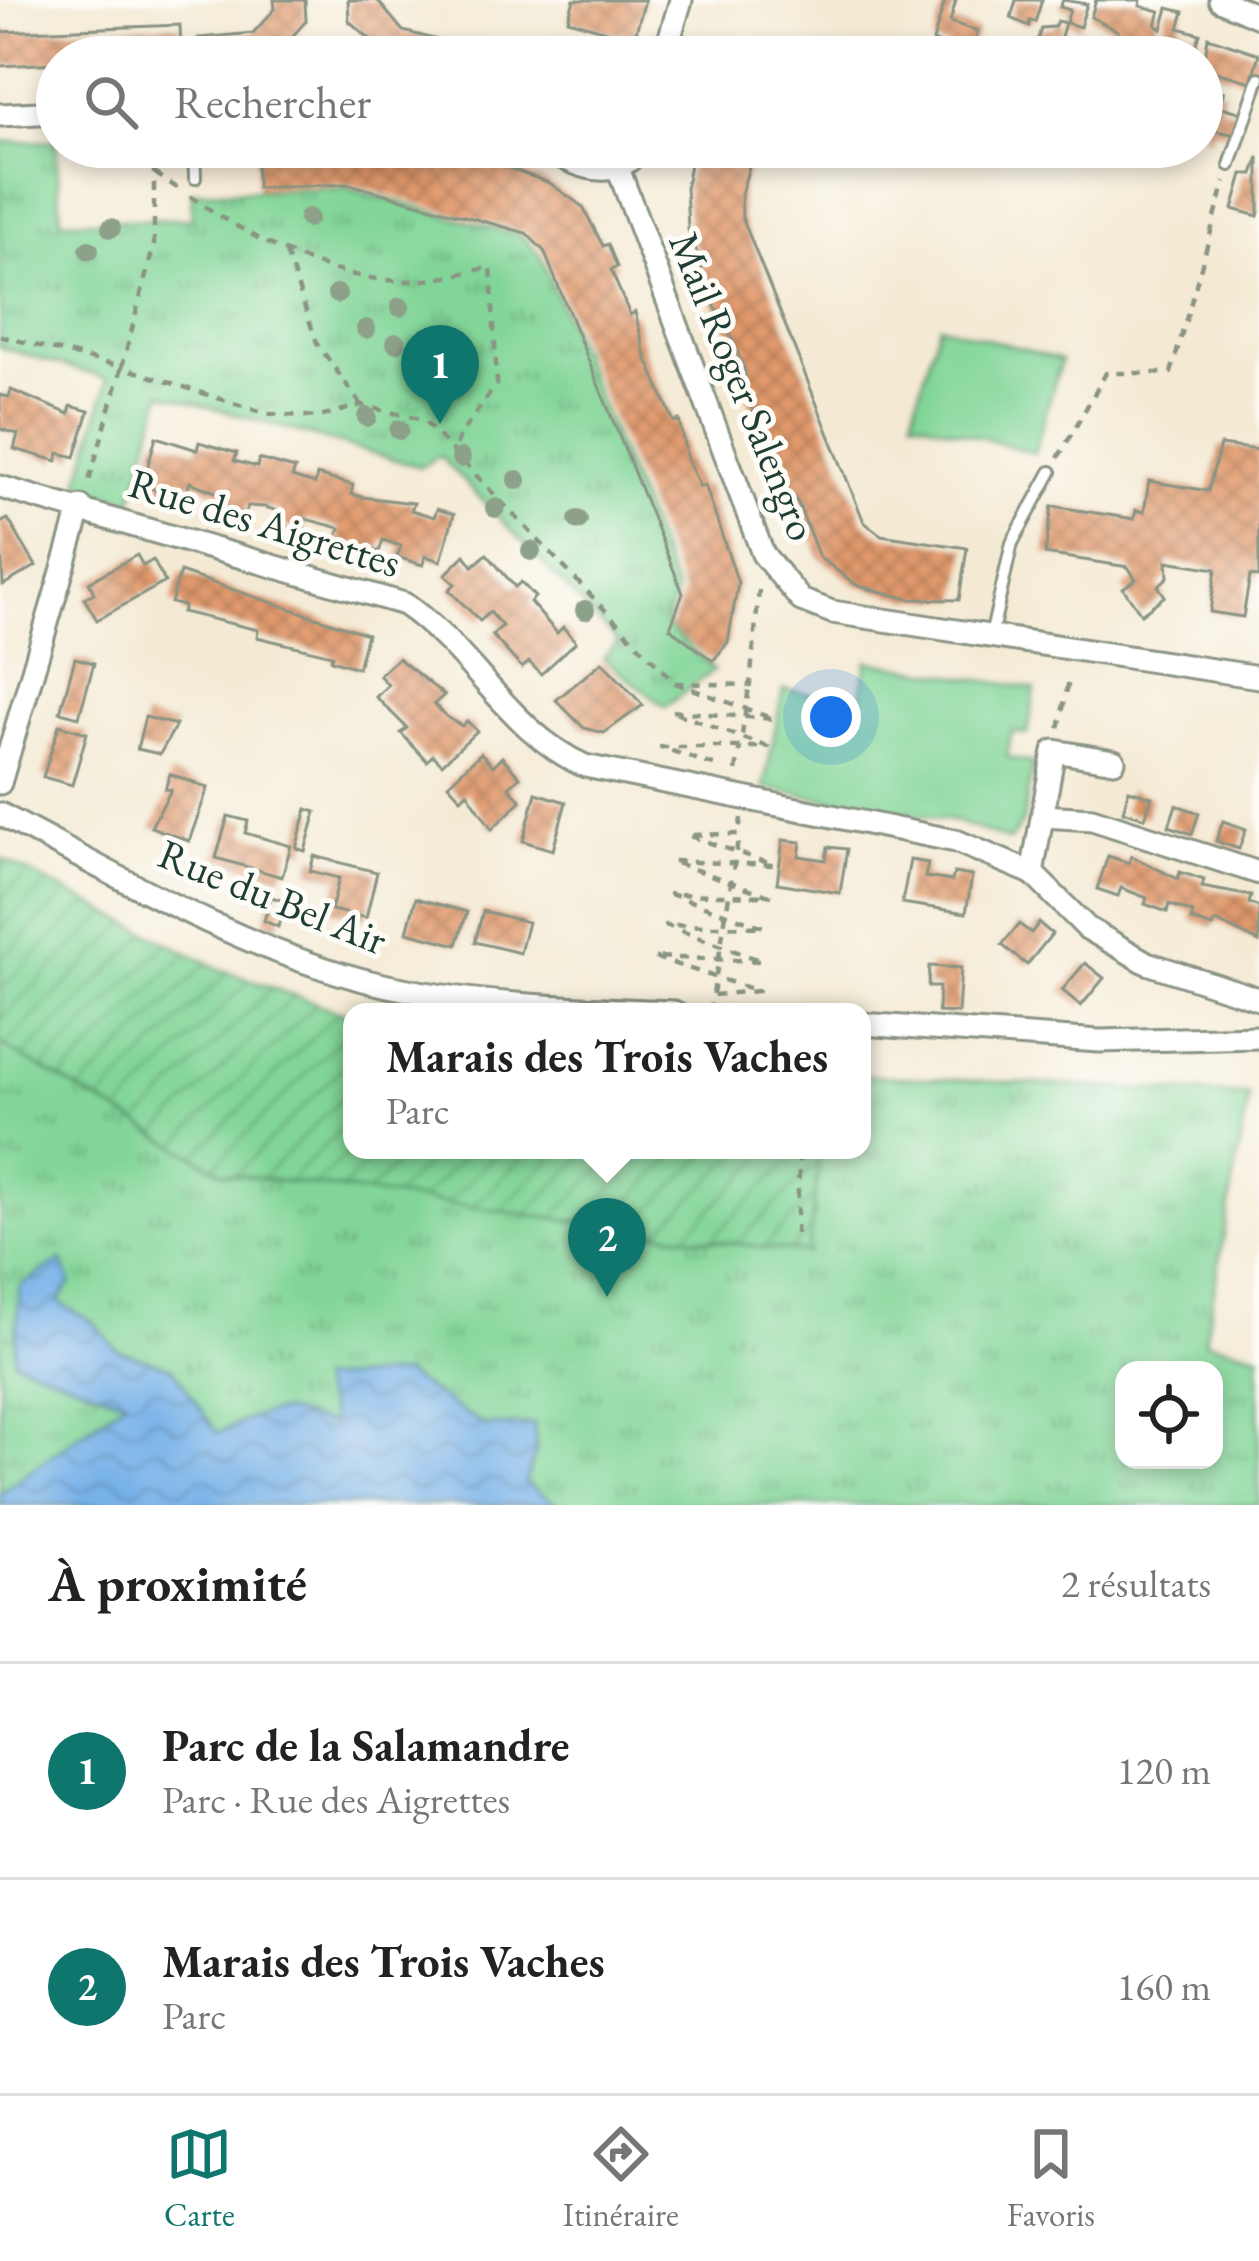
<!DOCTYPE html>
<html lang="fr">
<head>
<meta charset="utf-8">
<style>
	:root { --surface:#fff; --page:#f6f6f6; --text:#222; --muted:#767676; --line:#e0e0e0; --accent:#0f766e }
	body { margin:0; font-family:"EB Garamond",serif; background:var(--page); color:var(--text) }
	.controls { position:absolute; right:36px; bottom:36px; display:grid; overflow:hidden; border-radius:24px; box-shadow:0 6px 18px #0003 }
	.controls button { width:108px; height:108px; display:grid; place-items:center; padding:0; border:0; border-bottom:3px solid var(--line); background:var(--surface); color:var(--text); font:60px sans-serif }
	.you { position:absolute; left:831px; top:717px; width:42px; height:42px; margin:-30px; border:9px solid #fff; border-radius:50%; background:#1a73e8; box-shadow:0 0 0 18px #1a73e833 }
	.badge { display:grid; place-items:center; width:78px; height:78px; border-radius:50%; background:var(--accent); color:#fff; font-size:39px; font-weight:700 }
	.pin { position:absolute; translate:-50% -99px; filter:drop-shadow(0 3px 6px #0008) }
	.pin::after { content:''; position:absolute; top:63px; width:42px; height:36px; background:inherit; clip-path:polygon(0 0,100% 0,50% 100%) }
	.popup { position:absolute; left:343px; top:1003px; width:528px; height:156px; box-sizing:border-box; display:grid; place-content:center; border-radius:24px; background:var(--surface); filter:drop-shadow(0 3px 9px #0005); font-size:39px; white-space:nowrap; color:var(--muted) }
	.popup b { font-size:45px; color:var(--text) }
	.popup::after { content:''; position:absolute; left:50%; top:100%; margin-left:-24px; border:24px solid transparent; border-top-color:var(--surface) }
	.list { margin:0; padding:0; list-style:none }
	h2 { display:flex; justify-content:space-between; align-items:center; height:156px; margin:0; padding:0 48px; font-size:51px }
	h2 small { font-size:39px; font-weight:400; color:var(--muted) }
	.list li { display:grid; grid-template-columns:78px 1fr auto; gap:36px; align-items:center; box-sizing:border-box; height:216px; padding:0 48px; border-top:3px solid var(--line) }
	.list b { display:block; font-size:45px; white-space:nowrap }
	.list p { margin:0; font-size:39px; white-space:nowrap; color:var(--muted) }
	.list em { font-size:39px; font-style:normal; color:var(--muted) }
	.icon { flex:none; width:66px; height:66px; fill:none; stroke:currentColor; stroke-width:2; stroke-linecap:round; stroke-linejoin:round }
	.map { position:relative; flex:none; width:1259px; height:1505px; overflow:hidden }
	.search { position:absolute; background:var(--surface); box-shadow:0 6px 18px #0003; left:36px; right:36px; top:36px; height:132px; display:flex; align-items:center; gap:30px; box-sizing:border-box; padding:0 42px; border-radius:66px; color:var(--muted); font-size:45px }
	.sheet { height:588px; background:var(--surface) }
	nav { display:flex; justify-content:space-around; align-items:center; box-sizing:border-box; height:168px; border-top:3px solid var(--line); background:var(--surface); font-size:33px; color:var(--muted) }
	nav a { display:grid; justify-items:center; gap:6px }
	nav .on { color:var(--accent) }
	.map>svg:first-child { display:block }
	.grass { fill:#82d598; stroke:#508966; stroke-width:3 }
	.park { fill:url(#park-tufts); stroke:#508966; stroke-width:3; fill-rule:evenodd }
	.garden { fill:url(#garden-furrows); stroke:#508966; stroke-width:3 }
	.water { fill:url(#water-waves); stroke:#4a778e; stroke-width:3 }
	.building { fill:url(#building-cross-hatch) }
	.lines { fill:none; stroke-linecap:round; stroke-linejoin:round }
	.service-casing { stroke:#8a9484; stroke-width:16 }
	.minor-casing { stroke:#8a9484; stroke-width:27 }
	.path { stroke:#8a9484; stroke-width:4.5; stroke-dasharray:9 9; stroke-linecap:butt }
	.service { stroke:#fff; stroke-width:10 }
	.minor { stroke:#fff; stroke-width:21 }
	.tree { fill:#8da08a }
	.labels { text-anchor:middle; stroke-width:10; stroke-linejoin:round; paint-order:stroke }
	.street-label { font-size:42px; fill:#1f3d34; stroke:#fdfcf7 }
</style>
</head>
<body>
<div class="map">
<svg width="1259" height="1505" viewBox="0 0 1259 1505">
	<defs>
		<pattern id="park-tufts" width="24" height="20" patternUnits="userSpaceOnUse" patternTransform="scale(3)"><rect width="24" height="20" fill="#82d598"/><path d="M3 7l-1-3M5 7V3M7 7l1-3M15 17l-1-3M17 17v-4M19 17l1-3" fill="none" stroke="#6aae7d"/></pattern>
		<pattern id="garden-furrows" width="10" height="10" patternUnits="userSpaceOnUse" patternTransform="scale(3)"><rect width="10" height="10" fill="#82d598"/><path d="M-1 1l2-2M0 10L10 0M9 11l2-2" fill="none" stroke="#6aae7d"/></pattern>
		<pattern id="water-waves" width="16" height="10" patternUnits="userSpaceOnUse" patternTransform="scale(3)"><rect width="16" height="10" fill="#76b1e8"/><path d="M0 5q4-4 8 0t8 0" fill="none" stroke="#6091bd"/></pattern>
		<pattern id="building-cross-hatch" width="8" height="8" patternUnits="userSpaceOnUse" patternTransform="scale(3)"><rect width="8" height="8" fill="#e1996c"/><path d="M0 0l8 8M0 8l8-8" fill="none" stroke="#b67e5a"/></pattern>
	</defs>
	<rect width="100%" height="100%" fill="#fdfcf7"/>
	<filter id="ink" filterUnits="userSpaceOnUse"><feTurbulence type="fractalNoise" baseFrequency=".00833" numOctaves="2"/><feDisplacementMap in="SourceGraphic" scale="24" xChannelSelector="R" yChannelSelector="G"/><feConvolveMatrix kernelMatrix="1 2 1 2 8 2 1 2 1" color-interpolation-filters="sRGB"/></filter>
	<filter id="wash" filterUnits="userSpaceOnUse"><feTurbulence type="fractalNoise" baseFrequency=".004" numOctaves="4" result="noise"/><feDisplacementMap in="SourceGraphic" scale="48" xChannelSelector="R" yChannelSelector="G"/><feGaussianBlur stdDeviation="2.7" result="paint"/><feColorMatrix in="noise" values="0 0 0 0 0 0 0 0 0 0 0 0 0 0 0 0 0 1.4 0 .05"/><feComposite in="paint" operator="in"/></filter>
	<g filter="url(#wash)">
		<rect width="100%" height="100%" fill="#f4ead4"/>
		<g class="grass">
			<polygon points="939,325 1061,360 1034,453 912,418"/>
			<polygon points="867,661 1035,689 1028,734 1012,732 1007,757 1033,763 1023,821 1010,841 958,822 764,788 783,689 860,702"/>
		</g>
		<g class="park">
			<polygon points="56,141 61,221 191,219 192,192 347,188 523,236 541,257 676,592 665,624 714,670 665,707 603,658 618,642 440,456 420,467 162,393 132,501 78,488 108,379 0,347 0,142"/>
			<path d="M0,1044L224,1173L807,1253L820,1150H862V1075L1249,1095L1205,1341L1259,1354V1505H0ZM1124,1370H1214V1460H1124Z"/>
		</g>
		<polygon class="garden" points="0,858 222,970 352,1016 352,1150 820,1150 808,1253 224,1173 0,1044"/>
		<path class="water" d="M61,1260L71,1282L58,1302L94,1323L117,1350L173,1368L217,1433C238,1425 261,1410 285,1412C301,1413 314,1423 333,1423L318,1380L404,1374L484,1426L534,1424L536,1451L525,1483L559,1505H0V1493L125,1401L14,1361L20,1286Z"/>
		<g id="blocks">
			<g class="building">
				<polygon points="274,0 305,0 306,21 274,57 199,57 198,38 253,33 275,9"/>
				<polygon points="348,0 377,0 403,31 503,57 391,57 349,21"/>
				<polygon points="574,0 645,0 634,39 568,20"/>
				<polygon points="945,0 956,0 950,22 978,31 970,57 933,41"/>
				<polygon points="1016,0 1042,0 1035,22 1030,20 1029,26 1011,18"/>
				<polygon points="1063,0 1087,4 1080,27 1066,23 1070,10 1060,7"/>
				<polygon points="1096,0 1141,0 1140,6 1160,11 1156,25 1162,29 1168,8 1184,12 1179,28 1200,34 1193,57 1143,57 1144,51 1128,46 1125,57 1116,57 1118,31 1091,17"/>
				<polygon points="1057,21 1065,23 1055,57 1033,57 1041,28 1054,27"/>
				<polygon points="180,25 181,57 57,57 57,63 0,66 0,32"/>
				<polygon points="1208,37 1259,54 1251,82 1216,72 1213,82 1202,79"/>
				<polygon points="1213,89 1224,92 1219,106 1242,113 1236,135 1212,130 1210,138 1203,136"/>
				<polygon points="256,147 430,147 461,158 475,156 550,183 583,207 603,246 608,244 617,267 611,270 630,315 635,312 646,357 674,422 679,420 687,459 700,487 705,485 738,583 728,642 713,661 670,628 683,593 544,251 526,233 349,184 257,188"/>
				<polygon points="693,147 755,147 741,194 742,217 864,522 881,535 967,548 959,600 910,599 858,586 819,557 798,503 783,485 767,428 756,418 746,394 745,371 728,329 703,286 701,262 688,230 686,186"/>
				<polygon points="1259,157 1259,211 1258,216 1233,209 1243,174 1253,174"/>
				<polygon points="11,390 69,414 71,406 89,411 75,457 59,453 57,461 14,449 18,434 0,429 0,395 9,397"/>
				<polygon points="156,437 197,450 199,442 237,453 234,461 257,467 259,459 295,469 292,477 315,484 317,475 353,485 351,494 362,497 414,503 411,510 434,517 437,509 454,514 441,561 425,556 423,565 397,557 401,546 383,540 379,552 336,540 340,528 306,519 303,531 277,524 281,512 265,507 248,506 245,514 220,507 223,495 190,482 185,497 142,486"/>
				<polygon points="1220,445 1259,450 1259,577 1250,576 1243,617 1210,612 1216,569 1167,561 1168,577 1158,586 1165,596 1141,614 1123,588 1136,579 1128,567 1045,554 1052,506 1134,519 1136,510 1144,512 1149,481 1208,491"/>
				<polygon points="8,519 36,566 3,585 0,523"/>
				<polygon points="487,554 515,587 521,582 535,597 530,602 557,633 563,627 576,642 541,674 529,662 522,668 492,635 502,626 490,612 480,621 449,590 455,584 445,575 465,555 473,566"/>
				<polygon points="137,555 143,566 153,560 165,582 97,620 84,598 94,593 89,582"/>
				<polygon points="180,572 367,634 358,668 331,660 332,655 257,637 258,630 182,612 184,606 171,603"/>
				<polygon points="75,658 94,663 79,717 60,712"/>
				<polygon points="398,658 444,695 434,704 447,717 462,726 467,721 477,731 442,764 433,755 427,761 401,733 407,728 376,697 388,685 379,675"/>
				<polygon points="602,662 643,705 604,733 584,728 556,700"/>
				<polygon points="145,717 176,725 160,754 137,749"/>
				<polygon points="59,725 87,733 72,785 43,777"/>
				<polygon points="481,753 493,766 502,757 520,777 509,787 521,801 492,829 467,792 461,798 448,784"/>
				<polygon points="170,774 208,788 189,841 151,827 171,790 165,789"/>
				<polygon points="1129,790 1152,797 1145,818 1123,811"/>
				<polygon points="536,793 566,802 553,850 523,841"/>
				<polygon points="1176,805 1199,813 1192,834 1169,826"/>
				<polygon points="307,809 316,812 305,851 296,848"/>
				<polygon points="228,816 248,821 245,833 291,846 282,877 216,858"/>
				<polygon points="1223,821 1246,829 1239,849 1216,841"/>
				<polygon points="783,840 801,842 799,856 812,858 826,860 828,847 847,849 840,893 777,883"/>
				<polygon points="314,856 377,872 366,918 331,910 339,878 310,871"/>
				<polygon points="1108,856 1129,863 1131,856 1178,879 1180,872 1204,880 1202,887 1251,896 1249,903 1259,907 1259,942 1216,921 1213,927 1191,920 1193,913 1169,904 1167,912 1145,904 1147,898 1121,888 1118,896 1097,889"/>
				<polygon points="910,860 928,863 925,877 952,881 954,873 972,876 966,913 902,903"/>
				<polygon points="271,897 285,901 278,927 264,921"/>
				<polygon points="416,898 467,912 457,945 407,932"/>
				<polygon points="483,911 528,922 520,953 475,942"/>
				<polygon points="1039,923 1052,934 1027,965 1002,945 1019,924 1031,933"/>
				<polygon points="1085,963 1104,978 1081,1006 1062,990"/>
				<polygon points="929,966 961,968 958,1013 938,1012 939,987 928,987"/>
			</g>
		</g>
	</g>
	<g filter="url(#ink)">
		<use href="#blocks" fill-opacity="0" stroke="#8a9484" stroke-width="3"/>
		<g class="lines">
			<g class="service-casing">
				<g id="service">
					<polyline points="194,147 195,178"/>
					<polyline points="1230,165 1259,78"/>
					<polyline points="991,636 1012,543 1051,472"/>
				</g>
			</g>
			<g class="minor-casing">
				<g id="minor">
					<polyline points="1220,0 1259,17"/>
					<polyline points="664,57 681,0"/>
					<polyline points="0,115 57,112"/>
					<path d="M542,147C574,164 615,187 641,147"/>
					<polyline points="610,147 763,554 801,600 832,612 1259,677"/>
					<path d="M0,487L404,604C472,650 509,732 585,766L956,841L1032,873L1087,928L1147,963L1259,999"/>
					<polyline points="0,783 81,507"/>
					<path d="M0,814C118,876 244,951 375,983C473,1006 574,1008 674,1012"/>
					<polyline points="1043,816 1092,819 1259,873"/>
					<polyline points="1032,873 1054,751 1114,761"/>
					<polyline points="862,1024 1099,1041 1259,1037"/>
				</g>
			</g>
			<g class="path">
				<polyline points="154,147 154,245 122,367 267,414 320,417 361,405 423,420 675,683 750,685 759,590"/>
				<polyline points="155,173 180,190"/>
				<path d="M190,196C256,242 342,288 426,280C448,278 470,271 491,267L497,384L460,435L453,454"/>
				<polyline points="286,253 317,343 361,405"/>
				<polyline points="0,336 122,367 87,488"/>
				<polyline points="1058,458 1106,373 1171,373 1225,182"/>
				<polyline points="675,683 774,719 670,711 768,747 661,747 719,767"/>
				<polyline points="1059,728 1070,675"/>
				<polyline points="742,735 749,687"/>
				<polyline points="736,771 740,747"/>
				<polyline points="713,994 739,834"/>
				<polyline points="709,1012 713,995 758,991 653,957 762,961 665,925 764,927 670,894 770,896 671,861 774,865 687,835 739,834 741,818"/>
				<polyline points="796,1234 800,1150"/>
			</g>
			<use href="#service" class="service"/>
			<use href="#minor" class="minor"/>
		</g>
		<g class="tree">
			<circle cx="308" cy="218" r="10"/>
			<circle cx="111" cy="228" r="10"/>
			<circle cx="89" cy="250" r="10"/>
			<circle cx="337" cy="294" r="10"/>
			<circle cx="400" cy="307" r="10"/>
			<circle cx="366" cy="329" r="10"/>
			<circle cx="396" cy="343" r="10"/>
			<circle cx="367" cy="417" r="10"/>
			<circle cx="399" cy="430" r="10"/>
			<circle cx="461" cy="458" r="10"/>
			<circle cx="517" cy="480" r="10"/>
			<circle cx="495" cy="508" r="10"/>
			<circle cx="578" cy="520" r="10"/>
			<circle cx="531" cy="551" r="10"/>
			<circle cx="585" cy="610" r="10"/>
		</g>
	</g>
	<g class="labels">
		<g class="street-label">
			<text transform="translate(744 386) rotate(68)" y="15">Mail Roger Salengro</text>
			<text transform="translate(265 522) rotate(17)" y="15">Rue des Aigrettes</text>
			<text transform="translate(273 896) rotate(22)" y="15">Rue du Bel Air</text>
		</g>
	</g>
</svg>
<div class="controls">
<button><svg class="icon" aria-label="locate" viewBox="0 0 24 24"><circle cx="12" cy="12" r="6"/><path d="M12 2v4M12 18v4M2 12h4M18 12h4"/></svg></button>
</div>
<div class="you"></div>
<div class="pin badge" style="left:440px;top:424px">1</div>
<div class="pin badge" style="left:607px;top:1297px">2</div>
<div class="popup"><b>Marais des Trois Vaches</b>Parc</div>
<div class="search"><svg class="icon" aria-label="search" viewBox="0 0 24 24"><circle cx="10" cy="10" r="6"/><path d="M15 15l6 6"/></svg>Rechercher</div>
</div>
<section class="sheet">
<h2>À proximité<small>2 résultats</small></h2>
<ul class="list">
<li><span class="badge">1</span><div><b>Parc de la Salamandre</b><p>Parc · Rue des Aigrettes</p></div><em>120 m</em></li>
<li><span class="badge">2</span><div><b>Marais des Trois Vaches</b><p>Parc</p></div><em>160 m</em></li>
</ul>
</section>
<nav>
<a class="on"><svg class="icon" aria-label="map" viewBox="0 0 24 24"><path d="M3 6l6-2 6 2 6-2v14l-6 2-6-2-6 2zM9 4v14M15 6v14"/></svg>Carte</a>
<a><svg class="icon" aria-label="directions" viewBox="0 0 24 24"><path d="M12 3l9 9-9 9-9-9zM9 14v-3h6M13 9l2 2-2 2"/></svg>Itinéraire</a>
<a><svg class="icon" aria-label="saved" viewBox="0 0 24 24"><path d="M7 4h10v16l-5-4-5 4z"/></svg>Favoris</a>
</nav>
</body>
</html>
